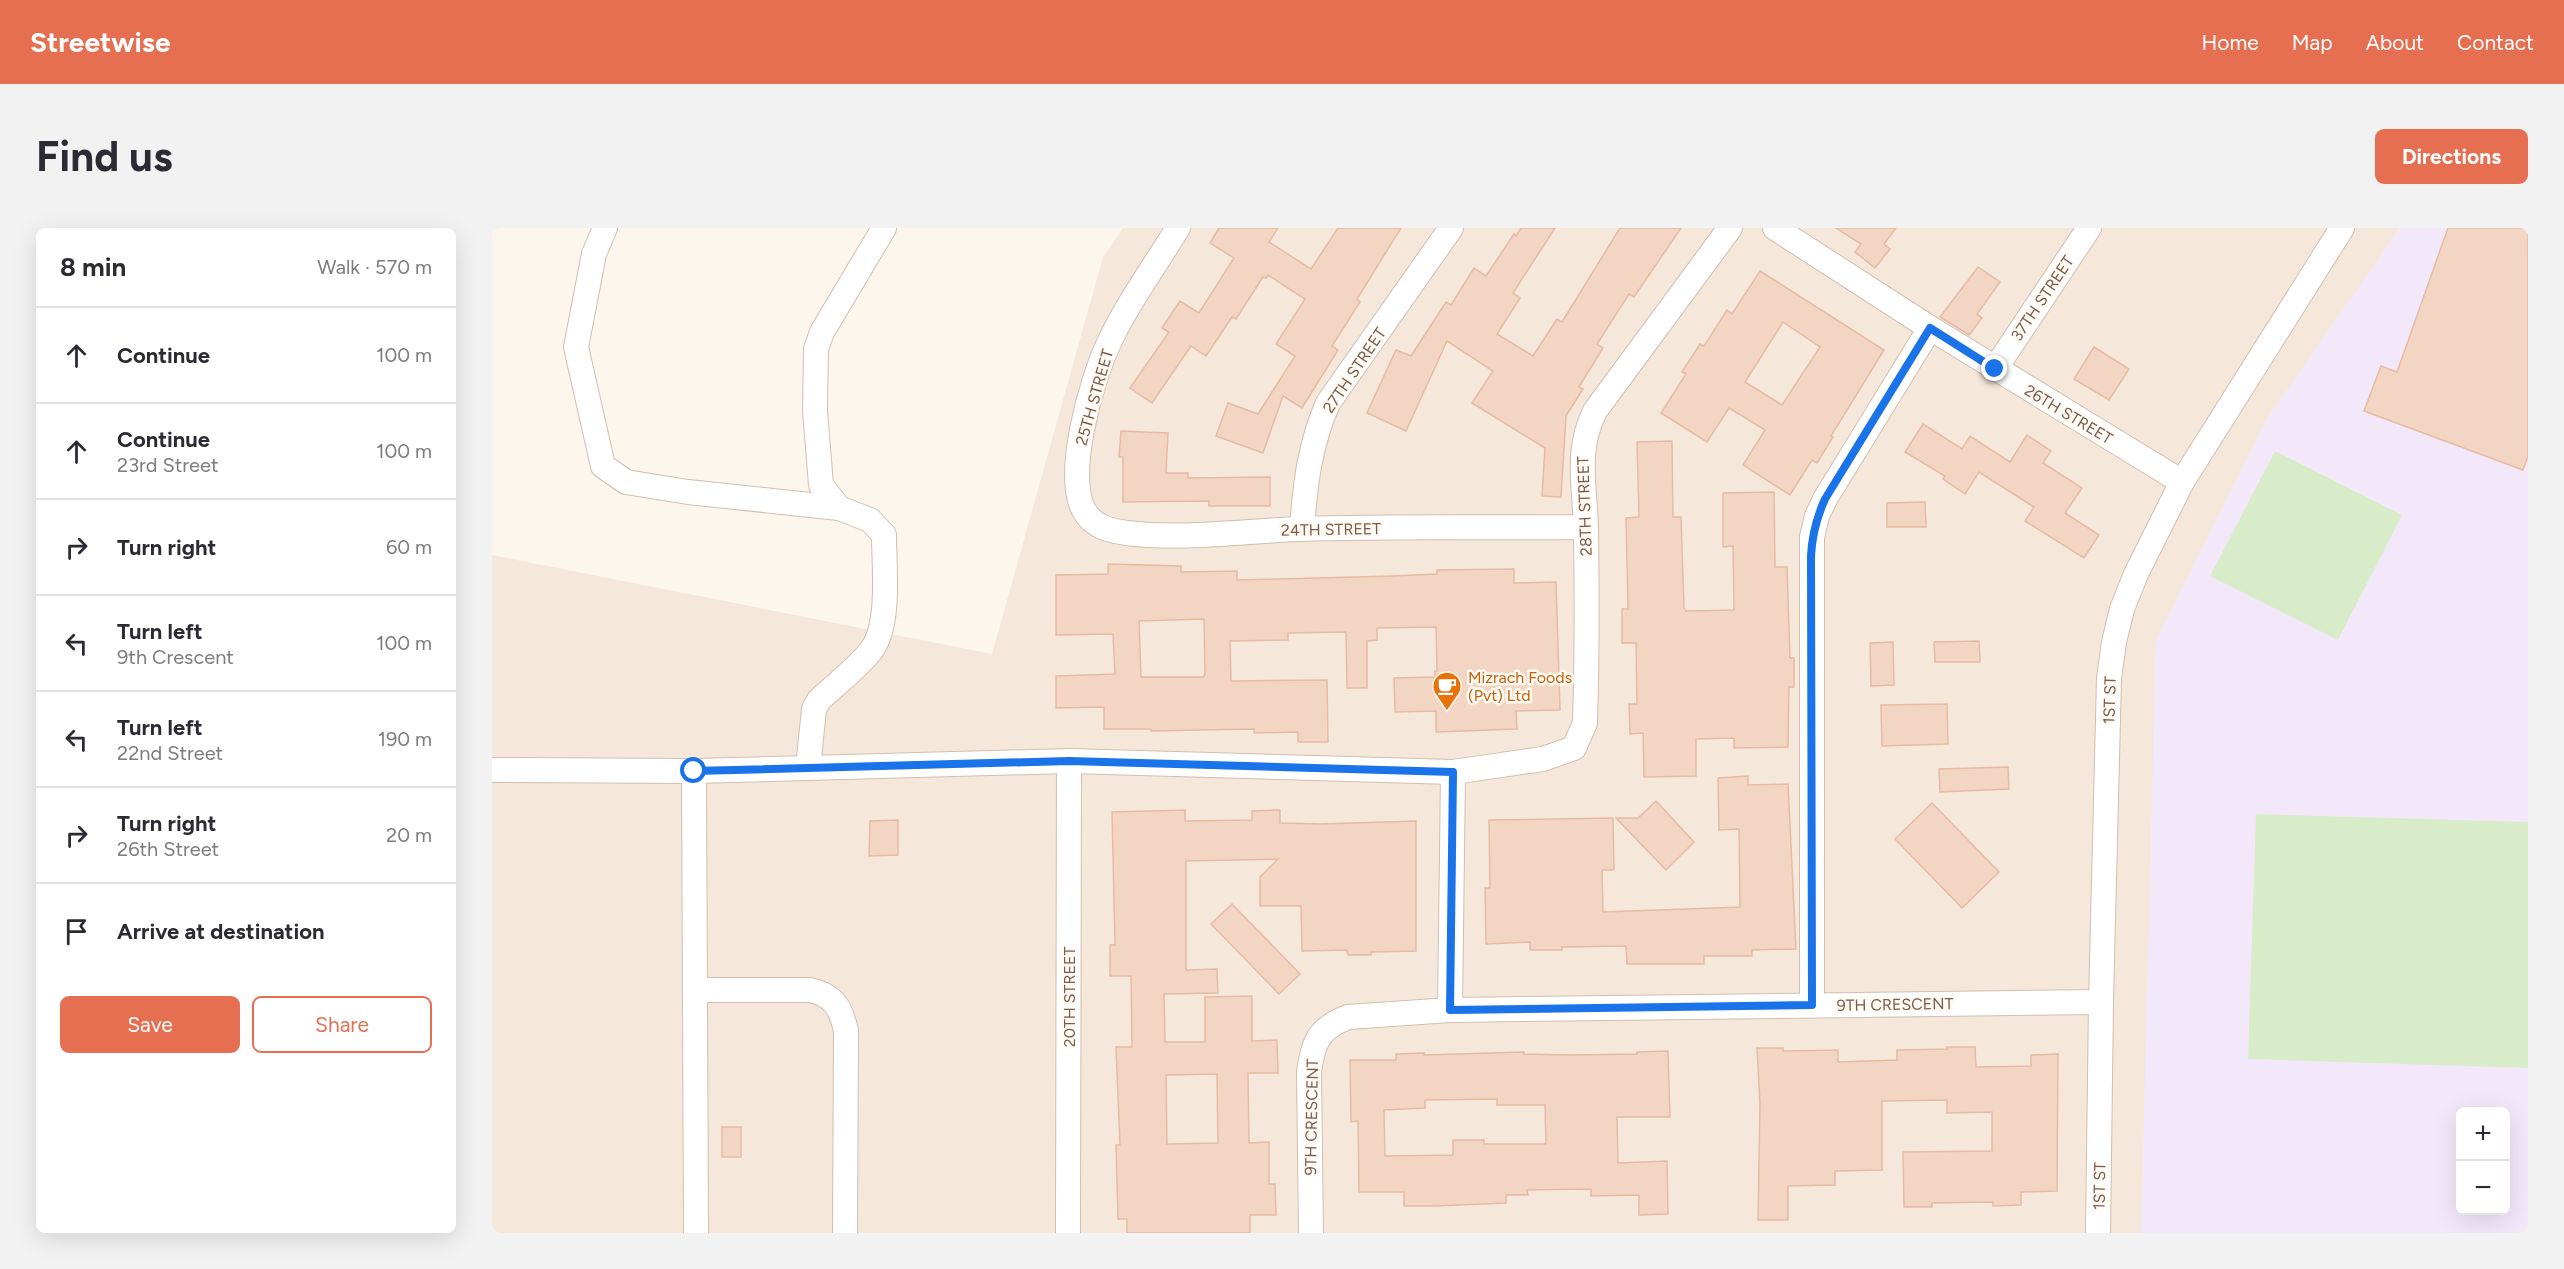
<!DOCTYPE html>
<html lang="en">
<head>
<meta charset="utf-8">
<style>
	:root { --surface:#fff; --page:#f2f2f3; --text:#2b2b33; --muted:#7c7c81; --line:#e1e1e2; --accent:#e76f51 }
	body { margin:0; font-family:Figtree,sans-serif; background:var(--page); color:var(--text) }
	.controls { position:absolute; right:18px; bottom:18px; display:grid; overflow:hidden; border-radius:9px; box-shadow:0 6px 24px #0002 }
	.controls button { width:54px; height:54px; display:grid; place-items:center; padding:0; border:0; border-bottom:2px solid var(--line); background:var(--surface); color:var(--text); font:30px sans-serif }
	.stop { position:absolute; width:18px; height:18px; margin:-14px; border:4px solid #1a73e8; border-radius:50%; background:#fff }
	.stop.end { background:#1a73e8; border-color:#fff; box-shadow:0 2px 6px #0008 }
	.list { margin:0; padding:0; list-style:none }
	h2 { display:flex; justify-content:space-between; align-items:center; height:78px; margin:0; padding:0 24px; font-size:26px }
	h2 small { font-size:20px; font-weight:400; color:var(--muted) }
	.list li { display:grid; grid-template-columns:39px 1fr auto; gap:18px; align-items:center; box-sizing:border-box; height:96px; padding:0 24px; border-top:2px solid var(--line) }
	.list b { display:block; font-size:22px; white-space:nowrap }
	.list p { margin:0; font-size:20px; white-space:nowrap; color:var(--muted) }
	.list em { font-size:20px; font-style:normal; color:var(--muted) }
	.actions { display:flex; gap:12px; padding:18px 24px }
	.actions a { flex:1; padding:14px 0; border:2px solid var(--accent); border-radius:9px; text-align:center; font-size:21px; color:var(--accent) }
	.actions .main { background:var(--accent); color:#fff }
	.icon { flex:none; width:33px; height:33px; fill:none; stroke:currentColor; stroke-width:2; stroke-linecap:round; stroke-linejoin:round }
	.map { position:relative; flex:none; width:2036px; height:1005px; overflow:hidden; border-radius:9px }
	header { display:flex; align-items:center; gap:36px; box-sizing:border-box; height:84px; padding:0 30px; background:var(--accent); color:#fff }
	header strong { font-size:28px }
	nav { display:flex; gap:33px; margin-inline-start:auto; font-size:21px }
	.intro { display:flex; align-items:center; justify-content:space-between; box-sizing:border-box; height:144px; padding:0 36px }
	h1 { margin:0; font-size:42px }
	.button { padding:15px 27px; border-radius:9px; background:var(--accent); color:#fff; font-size:21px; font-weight:700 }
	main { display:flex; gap:36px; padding:0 36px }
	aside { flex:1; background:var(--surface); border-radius:9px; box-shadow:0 6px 24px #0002 }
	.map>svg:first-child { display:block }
	.residential { fill:#f5e8da; fill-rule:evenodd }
	.education { fill:#f3e8fa; fill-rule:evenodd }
	.green { fill:#d8ecc9 }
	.building { fill:#f3d5c3; stroke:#e6bba3; stroke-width:1.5; fill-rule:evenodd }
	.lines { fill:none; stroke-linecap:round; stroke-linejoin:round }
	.street-casing { stroke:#d1beb0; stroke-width:26 }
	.street { stroke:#fff; stroke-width:24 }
	.route { stroke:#1a73e8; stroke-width:8 }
	.labels { text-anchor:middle; stroke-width:5; stroke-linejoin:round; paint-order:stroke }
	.street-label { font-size:16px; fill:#7a5c4d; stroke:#fffaf3 }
	.food-label { font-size:16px; fill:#c56008; stroke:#fffaf3; text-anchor:start }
</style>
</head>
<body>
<header>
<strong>Streetwise</strong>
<nav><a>Home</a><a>Map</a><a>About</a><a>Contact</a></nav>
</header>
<div class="intro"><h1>Find us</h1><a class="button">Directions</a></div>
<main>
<aside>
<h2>8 min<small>Walk · 570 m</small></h2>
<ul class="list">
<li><svg class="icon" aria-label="ahead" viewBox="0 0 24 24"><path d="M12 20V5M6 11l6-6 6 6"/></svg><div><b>Continue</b></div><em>100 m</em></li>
<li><svg class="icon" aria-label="ahead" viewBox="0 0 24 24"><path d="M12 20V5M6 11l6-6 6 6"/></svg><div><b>Continue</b><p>23rd Street</p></div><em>100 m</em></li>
<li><svg class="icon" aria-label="right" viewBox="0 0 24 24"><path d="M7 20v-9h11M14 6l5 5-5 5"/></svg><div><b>Turn right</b></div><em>60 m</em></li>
<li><svg class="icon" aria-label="left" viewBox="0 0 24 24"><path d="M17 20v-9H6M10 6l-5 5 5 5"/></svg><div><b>Turn left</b><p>9th Crescent</p></div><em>100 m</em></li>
<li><svg class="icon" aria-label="left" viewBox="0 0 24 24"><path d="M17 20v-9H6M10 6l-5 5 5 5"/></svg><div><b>Turn left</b><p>22nd Street</p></div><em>190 m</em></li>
<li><svg class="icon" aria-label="right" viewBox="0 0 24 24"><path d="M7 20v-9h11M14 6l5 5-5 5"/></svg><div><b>Turn right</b><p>26th Street</p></div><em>20 m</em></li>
<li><svg class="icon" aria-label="arrive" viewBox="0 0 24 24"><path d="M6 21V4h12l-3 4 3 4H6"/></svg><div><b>Arrive at destination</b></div></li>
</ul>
<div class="actions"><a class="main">Save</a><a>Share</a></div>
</aside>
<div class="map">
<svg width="2036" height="1005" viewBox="0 0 2036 1005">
	<rect width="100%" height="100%" fill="#fdf6ec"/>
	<path class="residential" d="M631,0H2036V1005H0V327L500,426L611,29ZM1968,884H2014V982H1968Z"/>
	<path class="education" d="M1908,0H2036V1005H1649L1664,412L1776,189ZM1968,884H2014V982H1968Z"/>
	<g class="green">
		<polygon points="1783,223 1910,287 1846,412 1718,348"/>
		<polygon points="1764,586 2036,594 2036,840 1756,831"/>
	</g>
	<g class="building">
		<polygon points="727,0 786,0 777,14 819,41 846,0 909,0 865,71 868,74 840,118 846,122 810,180 791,168 771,225 724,208 736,175 766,186 803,128 784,116 813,71 776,47 774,50 771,49 744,91 740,89 714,128 699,118 660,175 638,160 677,104 670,100 688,73 707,85 742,30 718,15"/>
		<polygon points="1029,0 1063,0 1021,65 1028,70 1005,106 1041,128 1065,91 1070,94 1128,0 1189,0 1142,69 1137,66 1105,116 1111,120 1087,159 1091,161 1074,188 1069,269 1050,268 1053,220 980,175 1001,143 955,113 914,203 875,185 904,122 919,128 954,74 959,77 982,40 994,48 1022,6 1024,8"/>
		<polygon points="1344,0 1404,0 1392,16 1398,21 1383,40 1363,24 1369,16"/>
		<polygon points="1956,0 2036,0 2036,228 2031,242 1872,183 1889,138 1905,144"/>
		<polygon points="1486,39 1508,54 1485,86 1490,90 1477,107 1448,89"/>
		<path d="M1268,43L1392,122L1339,208L1341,209L1325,235L1320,232L1298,267L1251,237L1273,202L1237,180L1215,214L1169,185L1194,146L1190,144L1208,116L1212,118L1235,82L1240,86ZM1291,94L1328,119L1290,177L1253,154Z"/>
		<polygon points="1602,119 1637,141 1617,172 1582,151"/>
		<polygon points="1431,196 1470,221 1478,208 1518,234 1535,207 1559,223 1551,235 1590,260 1573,285 1607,307 1592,330 1533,293 1542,279 1487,244 1473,266 1451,251 1453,248 1413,224"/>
		<polygon points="629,203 676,205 674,245 696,245 696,250 778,249 778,278 717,278 717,273 631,274 631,229 627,229"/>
		<polygon points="1180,213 1181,289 1189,289 1192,380 1194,383 1242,382 1241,318 1231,319 1231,265 1282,264 1283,339 1295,339 1298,430 1302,430 1302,459 1297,459 1296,519 1242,520 1242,510 1204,511 1204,548 1152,549 1151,505 1138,506 1137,476 1145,476 1144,415 1130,415 1130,381 1136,381 1134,290 1147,289 1145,214"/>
		<polygon points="1433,274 1434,299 1395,299 1395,275"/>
		<path d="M616,336L689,338V344L745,343V352L901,348L945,346V342L1022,341V355L1064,354L1068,482L1024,483L1025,501L944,504V483L903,484L902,450L943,449V443H945L944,399L885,400V412L875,413V460H855L854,404L796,405V412L738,413L739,453L835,452L836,514H806V504L762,505V501L659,503V501H612V479L564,480V448L623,446L621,406L564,407V347L616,346ZM712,391L713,446L711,449H649L647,393Z"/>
		<polygon points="1487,413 1488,434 1443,434 1442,414"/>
		<polygon points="1401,414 1402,457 1379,458 1378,415"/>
		<polygon points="1455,476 1456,516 1390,518 1389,477"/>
		<polygon points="1516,539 1517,561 1448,564 1447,541"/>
		<polygon points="1256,548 1256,557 1296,556 1304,721 1260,722 1260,728 1212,728 1212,736 1135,736 1134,718 1070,719 1070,722 1038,722 1038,714 994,716 993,660 998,660 997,592 1121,590 1122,642 1110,642 1111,684 1248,679 1247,601 1227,602 1226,550"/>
		<polygon points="1164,573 1202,614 1174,642 1124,590 1146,590"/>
		<polygon points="1440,575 1507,644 1470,680 1403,611"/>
		<path d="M693,582V593L760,592V583L788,582V595L829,596L924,593V723L879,724V727H856L855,722L810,723L809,678H768V649L786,631L694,633V742L725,741L726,765L672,766L673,814H713V769L760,768V813L785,812L786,845H756L757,915L777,914V956H783L784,987H758V1005H635V991H626L624,917H628L624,819H640L639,748H618V717H623L620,584ZM725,846L726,915L675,916L674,847Z"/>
		<polygon points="406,592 406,627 377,628 378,593"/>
		<polygon points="740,676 808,746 787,766 719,696"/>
		<polygon points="1455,819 1483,819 1484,839 1539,838 1539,827 1566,826 1565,963 1529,964 1529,977 1501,978 1501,974 1440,975 1440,979 1412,979 1411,924 1500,923 1500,884 1455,885 1455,872 1390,873 1390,942 1343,943 1343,957 1296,958 1296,992 1266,992 1268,876 1265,820 1291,820 1291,823 1346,822 1346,834 1405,832 1405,822 1455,821"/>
		<path d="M1176,823L1178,889H1125L1126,935L1175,933L1176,986L1147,987V967L1099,968V961L1035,962L1036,967H1014V975L944,978H912V964H867L866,893L859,894L858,832H904V826L932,825V827L1032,824V826L1079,827L1145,826V824ZM1005,871V877H1053L1054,916H992V912H961V927L893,928L892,882L933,880V872Z"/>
		<rect x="230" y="899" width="19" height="30"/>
	</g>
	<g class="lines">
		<g class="street-casing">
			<g id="street">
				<polyline points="113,0 102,26 84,119 111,238 134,254 196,264 347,280"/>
				<path d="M686,0C664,36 633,79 616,117C600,151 571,250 593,284C602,299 619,303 635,305C689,312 753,303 808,301C903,298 999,300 1094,299"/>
				<polyline points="1283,0 1438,100 1690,254"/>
				<polyline points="1503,141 1597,0"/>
				<path d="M810,301C813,256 818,216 836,175L959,0"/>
				<path d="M316,540L322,481L327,472C343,457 363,442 378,424C399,399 392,339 392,307L378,292L347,280L329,257L323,183L324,121L330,104L392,0"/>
				<path d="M0,542L202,543L577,533L961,544L1051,531L1082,520L1093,495C1095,431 1095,366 1094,301C1093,258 1083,223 1103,183L1238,0"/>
				<polyline points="202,543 204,1005"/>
				<path d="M204,762H318C342,767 349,780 354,803L353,1005"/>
				<polyline points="1320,777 1320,309 1325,288 1333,271 1438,100"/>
				<polyline points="958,782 961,544"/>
				<polyline points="576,1005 577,533"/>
				<path d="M819,1005L817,844C821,814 827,800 856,789L958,782L1609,774"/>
				<polyline points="1606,1005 1609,774 1617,450 1622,414 1630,381 1644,346 1690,254 1850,0"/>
			</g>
		</g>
		<use href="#street" class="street"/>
	</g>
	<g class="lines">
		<path class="route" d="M202,543L577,533L961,544L958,782L1320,777L1319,328C1320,307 1324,291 1333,271L1438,100L1503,141"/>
	</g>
	<defs>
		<g id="cafe-pin" transform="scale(1.5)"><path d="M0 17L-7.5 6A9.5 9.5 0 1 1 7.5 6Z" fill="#e8710a" stroke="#fffaf3"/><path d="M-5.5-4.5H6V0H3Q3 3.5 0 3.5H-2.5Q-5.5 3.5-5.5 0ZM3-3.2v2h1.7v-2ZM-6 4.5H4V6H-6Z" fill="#fff"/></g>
	</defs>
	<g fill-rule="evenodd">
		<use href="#cafe-pin" x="955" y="458"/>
	</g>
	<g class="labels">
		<g class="street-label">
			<text transform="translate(1550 70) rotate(-56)" y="6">37TH STREET</text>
			<text transform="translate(862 142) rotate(-56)" y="6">27TH STREET</text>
			<text transform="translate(602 169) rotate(-74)" y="6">25TH STREET</text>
			<text transform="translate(1577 186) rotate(31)" y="6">26TH STREET</text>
			<text transform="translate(1092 278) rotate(-92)" y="6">28TH STREET</text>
			<text transform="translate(839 301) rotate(-1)" y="6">24TH STREET</text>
			<text transform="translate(1617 472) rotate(-88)" y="6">1ST ST</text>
			<text transform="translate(577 769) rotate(-90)" y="6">20TH STREET</text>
			<text transform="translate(1403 776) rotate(-1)" y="6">9TH CRESCENT</text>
			<text transform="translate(819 889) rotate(-89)" y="6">9TH CRESCENT</text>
			<text transform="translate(1607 958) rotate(-89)" y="6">1ST ST</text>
		</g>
		<g class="food-label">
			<text x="976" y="455">Mizrach Foods<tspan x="976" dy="18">(Pvt) Ltd</tspan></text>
		</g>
	</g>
</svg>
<div class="controls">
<button>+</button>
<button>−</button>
</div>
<div class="stop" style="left:202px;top:543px"></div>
<div class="stop end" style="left:1503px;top:141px"></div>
</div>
</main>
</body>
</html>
